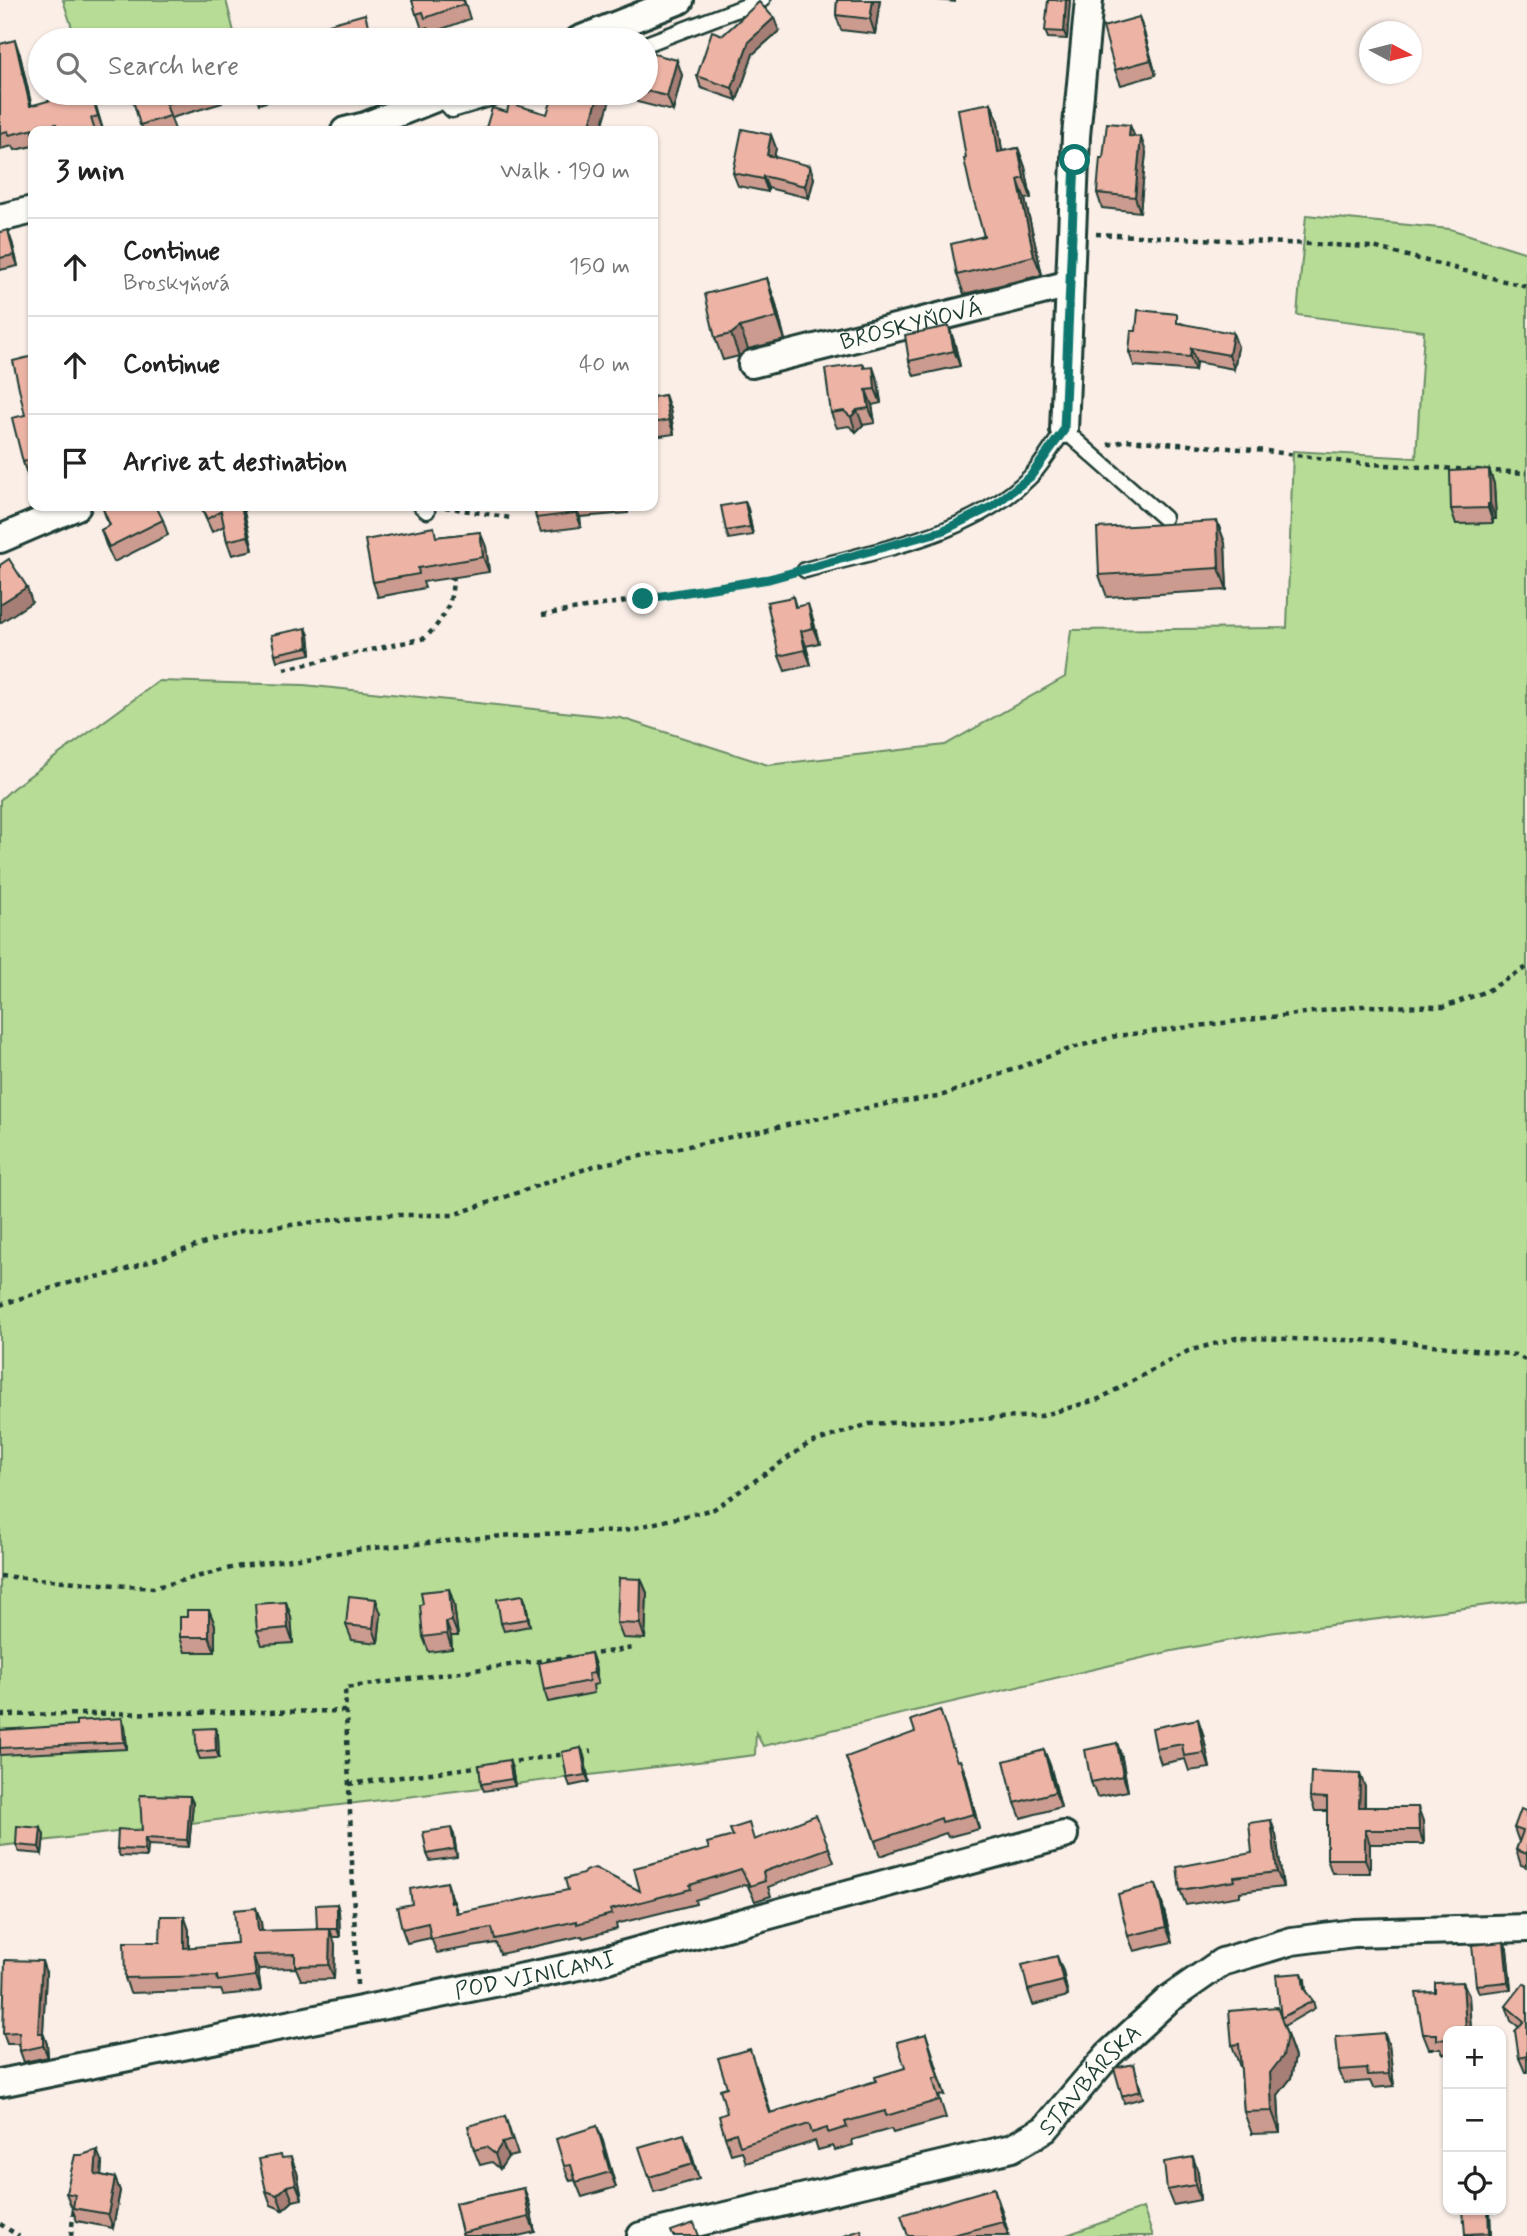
<!DOCTYPE html>
<html lang="en">
<head>
<meta charset="utf-8">
<style>
	:root { --surface:#fff; --page:#f6f6f6; --text:#222; --muted:#767676; --line:#e0e0e0 }
	body { margin:0; font-family:Mynerve,sans-serif; background:var(--page); color:var(--text) }
	.controls { position:absolute; right:21px; bottom:21px; display:grid; overflow:hidden; border-radius:14px; box-shadow:0 2px 5px #0004 }
	.controls button { width:63px; height:63px; display:grid; place-items:center; padding:0; border:0; border-bottom:2px solid var(--line); background:var(--surface); color:var(--text); font:35px sans-serif }
	.compass { position:absolute; left:1359px; top:21px; width:63px; height:63px; border-radius:50%; background:var(--surface); box-shadow:0 2px 5px #0004; rotate:97deg }
	.stop { position:absolute; width:21px; height:21px; margin:-16px; border:5px solid #0f766e; border-radius:50%; background:#fff }
	.stop.end { background:#0f766e; border-color:#fff; box-shadow:0 2px 7px #0008 }
	.list { margin:0; padding:0; list-style:none }
	h2 { display:flex; justify-content:space-between; align-items:center; height:91px; margin:0; padding:0 28px; font-size:30px }
	h2 small { font-size:23px; font-weight:400; color:var(--muted) }
	.list li { display:grid; grid-template-columns:46px 1fr auto; gap:21px; align-items:center; box-sizing:border-box; height:98px; padding:0 28px; border-top:2px solid var(--line) }
	.list b { display:block; font-size:26px; white-space:nowrap }
	.list p { margin:0; font-size:23px; white-space:nowrap; color:var(--muted) }
	.list em { font-size:23px; font-style:normal; color:var(--muted) }
	.icon { flex:none; width:38px; height:38px; fill:none; stroke:currentColor; stroke-width:2; stroke-linecap:round; stroke-linejoin:round }
	.map { position:relative; flex:none; width:1527px; height:2236px; overflow:hidden }
	.search { position:absolute; background:var(--surface); box-shadow:0 2px 5px #0004; left:28px; top:28px; width:630px; height:77px; display:flex; align-items:center; gap:18px; box-sizing:border-box; padding:0 24px; border-radius:38px; color:var(--muted); font-size:26px }
	.panel { position:absolute; background:var(--surface); box-shadow:0 2px 5px #0004; left:28px; top:126px; width:630px; height:385px; border-radius:14px }
	.map>svg:first-child { display:block }
	.green { fill:#b7dc96; stroke:#6b8c65; stroke-width:2 }
	.lines { fill:none; stroke-linecap:round; stroke-linejoin:round }
	.service-casing { stroke:#1f3d34; stroke-width:19 }
	.minor-casing { stroke:#1f3d34; stroke-width:32 }
	.path { stroke:#1f3d34; stroke-width:4.5; stroke-dasharray:5 5; stroke-linecap:butt }
	.service { stroke:#fdfcf7; stroke-width:14 }
	.minor { stroke:#fdfcf7; stroke-width:26 }
	.wall { fill:#cc9b8f; stroke:#1f3d34; stroke-width:2 }
	.shaded-wall { fill:#a67e74; stroke:#1f3d34; stroke-width:2 }
	.building { fill:#edb4a6; stroke:#1f3d34; stroke-width:2 }
	.route { stroke:#0f766e; stroke-width:9 }
	.labels { text-anchor:middle; stroke-width:5; stroke-linejoin:round; paint-order:stroke }
	.street-label { font-size:23px; fill:#1f3d34; stroke:#fdfcf7 }
</style>
</head>
<body>
<div class="map">
<svg width="1527" height="2236" viewBox="0 0 1527 2236">
	<rect width="100%" height="100%" fill="#faeee7"/>
	<filter id="ink" filterUnits="userSpaceOnUse"><feTurbulence type="fractalNoise" baseFrequency=".0143" numOctaves="2"/><feDisplacementMap in="SourceGraphic" scale="14" xChannelSelector="R" yChannelSelector="G"/><feConvolveMatrix kernelMatrix="1 2 1 2 8 2 1 2 1" color-interpolation-filters="sRGB"/></filter>
	<g filter="url(#ink)">
		<g class="green">
			<polygon points="63,0 226,0 236,40 76,40"/>
			<polygon points="1306,215 1450,229 1527,253 1527,1600 1269,1633 1172,1651 763,1746 756,1733 755,1755 0,1846 0,800 13,788 159,681 304,685 621,718 768,765 945,745 1065,677 1071,630 1287,628 1293,451 1416,458 1424,331 1297,315"/>
			<polygon points="1143,2208 1153,2236 1064,2236"/>
		</g>
		<g class="lines">
			<g class="service-casing">
				<g id="service">
					<polyline points="646,44 762,0"/>
					<polyline points="439,96 452,110 508,93"/>
					<polyline points="421,506 427,511"/>
					<path d="M805,570C881,549 971,535 1029,478C1043,464 1053,446 1064,430L1164,518"/>
				</g>
			</g>
			<g class="minor-casing">
				<g id="minor">
					<polyline points="579,40 680,0"/>
					<polyline points="345,131 365,126 448,93"/>
					<polyline points="0,218 33,210"/>
					<path id="s1" d="M752,364L1070,284"/>
					<polyline points="1064,430 1076,136 1089,0"/>
					<polyline points="0,539 77,506"/>
					<path id="s2" d="M0,2083L593,1963L1064,1835"/>
					<path id="s3" d="M641,2236L1012,2148L1045,2129L1108,2055L1169,1999L1222,1962L1292,1941L1354,1933L1527,1928"/>
				</g>
			</g>
			<g class="path">
				<polyline points="1096,234 1373,247 1527,287"/>
				<polyline points="1108,445 1127,440 1267,451 1353,463 1527,473"/>
				<polyline points="445,507 511,518"/>
				<polyline points="542,615 790,574"/>
				<path d="M284,669L425,638C445,618 455,600 452,572"/>
				<polyline points="0,1305 64,1284 115,1273 241,1231 373,1215 453,1215 594,1166 891,1103 938,1097 1069,1049 1116,1036 1362,1006 1444,1007 1487,991 1527,967"/>
				<polyline points="0,1576 153,1588 235,1567 363,1549 513,1535 622,1531 714,1509 808,1444 869,1424 1041,1416 1099,1399 1188,1351 1236,1338 1398,1341 1516,1355 1527,1361"/>
				<polyline points="587,1655 633,1648"/>
				<polyline points="0,1715 346,1711"/>
				<polyline points="579,1753 592,1751"/>
				<polyline points="506,1763 566,1754"/>
				<polyline points="349,1784 483,1766"/>
				<polyline points="357,1985 345,1688 575,1656"/>
				<polyline points="0,2224 19,2236"/>
				<polyline points="71,2236 74,2207"/>
			</g>
			<use href="#service" class="service"/>
			<use href="#minor" class="minor"/>
		</g>
		<g class="wall">
			<polygon points="412,0 464,0 470,19 431,33 428,27 422,29"/>
			<polygon points="837,0 880,0 875,34 841,30 836,15"/>
			<polygon points="937,0 955,0 955,2"/>
			<polygon points="1070,0 1067,39 1048,38 1045,31"/>
			<polygon points="1139,17 1144,32 1156,75 1121,85 1115,70"/>
			<polygon points="779,31 753,54 737,100 701,88 697,76 723,35"/>
			<polygon points="646,52 682,75 673,111 637,102 634,93 646,93"/>
			<polygon points="20,55 31,105 95,103 103,130 33,131 33,146 15,150 13,146 0,149 0,80"/>
			<polygon points="131,93 220,93 222,103 171,118 175,130 171,131 143,131"/>
			<polygon points="255,93 296,93 259,104"/>
			<polygon points="991,103 998,122 1002,151 1018,148 1025,167 1031,198 1025,199 1042,275 964,294 957,275 984,236 966,158"/>
			<polygon points="771,135 776,148 774,157 814,178 809,198 768,188 768,192 738,186 733,173"/>
			<polygon points="1135,137 1146,152 1140,212 1102,208 1097,193 1103,158"/>
			<polygon points="0,232 12,242 18,266 0,270"/>
			<polygon points="767,278 775,301 785,340 748,349 739,356 723,360 715,338"/>
			<polygon points="1181,323 1238,347 1234,369 1196,362 1195,371 1134,366 1129,352 1136,331"/>
			<polygon points="954,341 960,366 914,376 909,361"/>
			<polygon points="33,356 33,479 29,480 23,462 25,415"/>
			<polygon points="863,364 865,368 878,382 881,403 872,405 875,423 863,425 856,432 849,426 837,428 831,413"/>
			<polygon points="665,395 670,409 674,434 653,437 653,397"/>
			<polygon points="1489,469 1494,484 1496,519 1493,519 1493,523 1456,524 1451,509"/>
			<polygon points="745,502 748,509 753,535 729,539 726,531"/>
			<polygon points="200,506 248,506 243,508 253,550 232,555 227,541 224,526 212,532"/>
			<polygon points="534,506 628,506 628,513 580,517 581,527 541,532 536,518"/>
			<polygon points="103,509 144,509 163,520 168,535 114,562 106,545 101,530 109,526"/>
			<polygon points="1217,521 1225,543 1227,590 1107,597 1099,575"/>
			<polygon points="480,532 486,547 489,572 423,582 425,588 378,597 373,582 437,537"/>
			<polygon points="793,597 796,607 813,619 819,643 806,646 811,665 785,671 779,656"/>
			<polygon points="306,628 309,635 311,654 277,661 275,654"/>
			<polygon points="641,1579 647,1593 645,1639 623,1638 617,1623"/>
			<polygon points="449,1589 454,1604 458,1636 451,1636 452,1649 429,1652 423,1637 423,1604"/>
			<polygon points="286,1602 291,1617 293,1643 262,1645 257,1631"/>
			<polygon points="526,1603 530,1626 504,1631 501,1623"/>
			<polygon points="209,1610 215,1625 215,1652 185,1652 180,1637 187,1617"/>
			<polygon points="381,1614 378,1643 352,1640 346,1625"/>
			<polygon points="591,1653 595,1665 598,1684 593,1685 594,1693 548,1702 544,1690"/>
			<polygon points="1198,1719 1203,1734 1210,1768 1189,1771 1185,1759 1161,1764 1156,1749"/>
			<polygon points="125,1726 127,1749 0,1755 0,1730"/>
			<polygon points="218,1735 219,1758 200,1759 197,1752"/>
			<polygon points="1117,1743 1122,1758 1128,1791 1097,1797 1091,1782"/>
			<polygon points="581,1748 584,1756 589,1782 570,1786 567,1778"/>
			<polygon points="1044,1750 1050,1765 1061,1807 1021,1818 1015,1803"/>
			<polygon points="846,1757 957,1761 966,1775 979,1829 948,1837 946,1833 880,1856"/>
			<polygon points="512,1768 515,1786 484,1791 481,1784"/>
			<polygon points="1365,1787 1365,1807 1423,1821 1424,1844 1370,1844 1370,1873 1332,1873 1327,1859 1327,1811 1315,1811 1310,1797"/>
			<polygon points="193,1803 189,1847 148,1845 147,1857 120,1856 117,1849 142,1831"/>
			<polygon points="1527,1811 1527,1867 1521,1865 1516,1850 1519,1842 1514,1828"/>
			<polygon points="44,1835 42,1854 19,1852 16,1845"/>
			<polygon points="454,1835 457,1857 430,1861 427,1854"/>
			<polygon points="1276,1835 1283,1887 1240,1892 1240,1896 1186,1905 1180,1890 1252,1853"/>
			<polygon points="755,1840 829,1848 834,1862 768,1887 771,1896 755,1901 747,1884 695,1900 696,1904 616,1924 617,1929 583,1938 582,1936 500,1954 496,1943 437,1953 431,1938 407,1943 402,1929 452,1897 458,1913 640,1891"/>
			<polygon points="1161,1899 1172,1942 1134,1951 1128,1936"/>
			<polygon points="337,1904 339,1912 340,1937 332,1937 335,1944 334,1979 301,1980 296,1968 258,1969 261,1991 223,1995 221,1990 130,1993 125,1978 160,1942 184,1916 189,1930 189,1948 237,1943 256,1908 261,1922 262,1931 317,1930"/>
			<polygon points="1504,1942 1507,1949 1511,1989 1479,1993 1476,1985"/>
			<polygon points="1063,1971 1068,1996 1033,2005 1028,1990"/>
			<polygon points="46,1973 43,2033 47,2044 48,2057 24,2062 20,2051 19,2044 7,2044 3,2033"/>
			<polygon points="1305,1980 1306,1992 1313,2001 1315,2008 1284,2026 1295,2057 1291,2078 1278,2095 1280,2133 1252,2134 1244,2112 1241,2067 1240,2067 1232,2045 1280,2015"/>
			<polygon points="1463,1982 1469,1996 1471,2031 1448,2031 1448,2054 1443,2054 1441,2049 1429,2049 1423,2034 1435,1992"/>
			<polygon points="1527,1986 1527,2072 1525,2072 1519,2058 1519,2027 1511,2021 1506,2006"/>
			<polygon points="1384,2033 1389,2045 1394,2086 1373,2088 1370,2081 1344,2083 1339,2070"/>
			<polygon points="926,2034 945,2095 939,2096 946,2118 893,2133 891,2129 852,2140 853,2145 835,2150 833,2146 818,2150 815,2141 746,2163 742,2151 731,2154 725,2137 727,2113 727,2087 756,2066 771,2113 876,2081 905,2068"/>
			<polygon points="1134,2064 1143,2098 1124,2103 1122,2096"/>
			<polygon points="505,2116 518,2155 508,2157 500,2169 492,2162 480,2165 474,2150"/>
			<polygon points="597,2126 616,2187 582,2197 575,2180 570,2181 564,2166"/>
			<polygon points="690,2149 699,2179 654,2192 649,2177"/>
			<polygon points="282,2158 297,2172 302,2199 293,2201 283,2210 271,2205 266,2191"/>
			<polygon points="102,2163 101,2175 115,2178 120,2191 113,2228 77,2221 66,2193"/>
			<polygon points="1198,2172 1200,2200 1173,2205 1167,2190"/>
			<polygon points="524,2188 529,2203 535,2232 518,2236 463,2236 455,2203"/>
			<polygon points="1001,2208 1009,2236 908,2236"/>
			<polygon points="1490,2212 1491,2236 1465,2236 1465,2234"/>
		</g>
		<g class="shaded-wall">
			<polygon points="873,0 880,0 875,34 870,19"/>
			<polygon points="1066,0 1070,0 1067,39 1064,32"/>
			<polygon points="1139,17 1144,32 1156,75 1151,60"/>
			<polygon points="774,18 779,31 753,54 737,100 732,88 749,41"/>
			<polygon points="15,40 20,55 35,120 30,106"/>
			<polygon points="677,60 682,75 673,111 667,96"/>
			<polygon points="91,93 95,103 103,130 98,116"/>
			<polygon points="599,93 612,93 601,131 588,131"/>
			<polygon points="991,103 998,122 1005,171 998,152"/>
			<polygon points="1130,125 1136,140 1129,136"/>
			<polygon points="771,135 776,148 772,168 767,155"/>
			<polygon points="1141,137 1146,152 1140,212 1135,197"/>
			<polygon points="1018,148 1025,167 1031,198 1024,178"/>
			<polygon points="810,166 814,178 809,198 805,186"/>
			<polygon points="763,176 768,188 768,192 763,179"/>
			<polygon points="1018,180 1025,199 1042,275 1034,256"/>
			<polygon points="8,230 12,242 18,266 14,255"/>
			<polygon points="767,278 775,301 785,340 777,317"/>
			<polygon points="949,326 954,341 960,366 954,351"/>
			<polygon points="740,327 748,349 739,356 731,334"/>
			<polygon points="1233,333 1238,347 1234,369 1229,355"/>
			<polygon points="1191,348 1196,362 1195,371 1190,357"/>
			<polygon points="873,367 878,382 881,403 875,389"/>
			<polygon points="866,390 872,405 875,423 869,408"/>
			<polygon points="665,395 670,409 674,434 669,420"/>
			<polygon points="857,410 863,425 856,432 851,417"/>
			<polygon points="1489,469 1494,484 1496,519 1490,504"/>
			<polygon points="745,502 748,509 753,535 750,527"/>
			<polygon points="1488,504 1493,519 1493,523 1488,508"/>
			<polygon points="241,506 243,506 243,508 253,550 248,536"/>
			<polygon points="575,506 580,517 581,527 576,513"/>
			<polygon points="1217,521 1225,543 1227,590 1219,568"/>
			<polygon points="480,532 486,547 489,572 483,557"/>
			<polygon points="27,587 32,602 0,623 0,604"/>
			<polygon points="808,604 813,619 819,643 813,628"/>
			<polygon points="306,628 309,635 311,654 308,647"/>
			<polygon points="801,631 806,646 811,665 805,650"/>
			<polygon points="641,1579 647,1593 645,1639 640,1624"/>
			<polygon points="449,1589 454,1604 458,1636 452,1621"/>
			<polygon points="523,1595 526,1603 530,1626 528,1619"/>
			<polygon points="376,1599 381,1614 378,1643 373,1628"/>
			<polygon points="286,1602 291,1617 293,1643 288,1628"/>
			<polygon points="209,1610 215,1625 215,1652 209,1637"/>
			<polygon points="446,1622 451,1636 452,1649 447,1634"/>
			<polygon points="591,1653 595,1665 598,1684 594,1673"/>
			<polygon points="122,1718 125,1726 127,1749 124,1742"/>
			<polygon points="1198,1719 1203,1734 1210,1768 1204,1753"/>
			<polygon points="215,1728 218,1735 219,1758 216,1750"/>
			<polygon points="1117,1743 1122,1758 1128,1791 1123,1776"/>
			<polygon points="581,1748 584,1756 589,1782 586,1775"/>
			<polygon points="1044,1750 1050,1765 1061,1807 1055,1792"/>
			<polygon points="509,1760 512,1768 515,1786 512,1779"/>
			<polygon points="960,1760 966,1775 979,1829 974,1814"/>
			<polygon points="1360,1774 1365,1787 1364,1821 1359,1807"/>
			<polygon points="190,1796 193,1803 189,1847 187,1840"/>
			<polygon points="1418,1807 1423,1821 1424,1844 1419,1830"/>
			<polygon points="1271,1820 1276,1835 1283,1887 1277,1872"/>
			<polygon points="41,1828 44,1835 42,1854 39,1847"/>
			<polygon points="451,1828 454,1835 457,1857 455,1849"/>
			<polygon points="1365,1830 1370,1844 1370,1873 1365,1859"/>
			<polygon points="145,1838 148,1845 147,1857 144,1850"/>
			<polygon points="447,1882 452,1897 456,1918 451,1903"/>
			<polygon points="1156,1884 1161,1899 1172,1942 1166,1927"/>
			<polygon points="337,1904 339,1912 340,1937 337,1929"/>
			<polygon points="256,1908 261,1922 263,1945 258,1931"/>
			<polygon points="184,1916 189,1930 189,1963 184,1948"/>
			<polygon points="330,1929 335,1944 334,1979 329,1965"/>
			<polygon points="1504,1942 1507,1949 1511,1989 1508,1982"/>
			<polygon points="253,1955 258,1969 261,1991 256,1976"/>
			<polygon points="1057,1956 1063,1971 1068,1996 1063,1981"/>
			<polygon points="42,1961 46,1973 43,2033 47,2044 48,2057 38,2033"/>
			<polygon points="1302,1973 1305,1980 1306,1996 1304,1989"/>
			<polygon points="1463,1982 1469,1996 1471,2031 1466,2031"/>
			<polygon points="1384,2033 1389,2045 1394,2086 1389,2074"/>
			<polygon points="926,2034 932,2052 945,2095 938,2077"/>
			<polygon points="1287,2035 1295,2057 1291,2078 1278,2095 1280,2133 1272,2111 1270,2073"/>
			<polygon points="597,2126 603,2141 616,2187 610,2172"/>
			<polygon points="684,2134 690,2149 699,2179 693,2164"/>
			<polygon points="502,2143 508,2157 500,2169 495,2154"/>
			<polygon points="97,2150 102,2163 100,2187 95,2174"/>
			<polygon points="291,2157 297,2172 302,2199 296,2184"/>
			<polygon points="1193,2157 1198,2172 1200,2200 1195,2185"/>
			<polygon points="115,2178 120,2191 113,2228 108,2214"/>
			<polygon points="287,2186 293,2201 283,2210 277,2195"/>
			<polygon points="524,2188 529,2203 535,2232 529,2217"/>
			<polygon points="994,2188 1001,2208 1009,2236 1003,2222"/>
			<polygon points="1488,2210 1489,2210 1490,2212 1491,2236 1490,2236 1489,2233"/>
		</g>
		<g class="building">
			<polygon points="412,0 463,0 465,4 425,18 423,12 416,14"/>
			<polygon points="837,0 873,0 870,19 836,15"/>
			<polygon points="1048,0 1066,0 1064,32 1045,31"/>
			<polygon points="759,2 774,18 749,41 732,88 697,76 712,31 723,35"/>
			<polygon points="365,14 372,40 289,40 330,28 329,24"/>
			<polygon points="1139,17 1151,60 1115,70 1103,27"/>
			<polygon points="274,31 276,40 249,40"/>
			<polygon points="15,40 30,106 76,93 91,93 98,116 91,118 95,131 58,131 56,124 9,135 8,131 0,133 0,44"/>
			<polygon points="646,52 677,60 667,96 646,91"/>
			<polygon points="131,93 204,93 166,104 170,116 140,125"/>
			<polygon points="554,93 599,93 588,131 485,131 492,108 507,112 509,103 547,114"/>
			<polygon points="991,103 998,152 1018,148 1024,178 1018,180 1034,256 957,275 951,244 984,236 971,191 964,159 966,158 958,109"/>
			<polygon points="1107,123 1130,125 1129,136 1141,137 1135,197 1097,193 1100,158 1103,158"/>
			<polygon points="742,129 771,135 767,155 810,166 805,186 763,176 763,179 733,173"/>
			<polygon points="8,230 14,255 0,258 0,232"/>
			<polygon points="767,278 777,317 740,327 731,334 715,338 705,294"/>
			<polygon points="1138,310 1177,314 1177,323 1233,333 1229,355 1191,348 1190,357 1129,352 1131,331 1136,331"/>
			<polygon points="949,326 954,351 909,361 905,335"/>
			<polygon points="33,356 33,459 23,462 12,418 25,415 13,361"/>
			<polygon points="863,364 864,368 873,367 875,389 866,390 869,408 857,410 851,417 844,411 831,413 825,369"/>
			<polygon points="665,395 669,420 653,423 653,397"/>
			<polygon points="1489,469 1490,504 1488,504 1488,508 1451,509 1450,471"/>
			<polygon points="745,502 750,527 726,531 721,506"/>
			<polygon points="110,506 142,506 144,509 152,506 156,506 163,520 109,547 101,530 110,525 103,509"/>
			<polygon points="201,506 241,506 248,536 227,541 221,511 207,519"/>
			<polygon points="534,506 575,506 576,513 536,518"/>
			<polygon points="1217,521 1219,568 1099,575 1097,528"/>
			<polygon points="434,527 436,537 480,532 483,557 418,568 419,574 373,582 365,540"/>
			<polygon points="9,559 27,587 0,604 0,565"/>
			<polygon points="793,597 795,607 808,604 813,628 801,631 805,650 779,656 767,602"/>
			<polygon points="306,628 308,647 275,654 271,635"/>
			<polygon points="619,1578 641,1579 640,1624 617,1623"/>
			<polygon points="449,1589 452,1621 446,1622 447,1634 423,1637 420,1605 423,1604 421,1592"/>
			<polygon points="523,1595 528,1619 501,1623 497,1599"/>
			<polygon points="349,1596 376,1599 373,1628 346,1625"/>
			<polygon points="286,1602 288,1628 257,1631 255,1604"/>
			<polygon points="187,1610 209,1610 209,1637 180,1637 180,1617 187,1617"/>
			<polygon points="591,1653 594,1673 588,1674 589,1681 544,1690 539,1663"/>
			<polygon points="940,1710 957,1761 960,1760 974,1814 942,1822 941,1818 875,1841 846,1757 915,1732 911,1720"/>
			<polygon points="122,1718 124,1742 0,1748 0,1730 76,1725 76,1721"/>
			<polygon points="1198,1719 1204,1753 1184,1756 1182,1744 1156,1749 1152,1728"/>
			<polygon points="215,1728 216,1750 197,1752 195,1729"/>
			<polygon points="1117,1743 1123,1776 1091,1782 1085,1750"/>
			<polygon points="581,1748 586,1775 567,1778 562,1752"/>
			<polygon points="1044,1750 1055,1792 1015,1803 1004,1761"/>
			<polygon points="509,1760 512,1779 481,1784 479,1765"/>
			<polygon points="1311,1772 1360,1774 1359,1807 1418,1807 1419,1830 1365,1830 1365,1859 1327,1859 1327,1798 1310,1797"/>
			<polygon points="140,1795 190,1796 187,1840 145,1838 144,1850 117,1849 118,1829 142,1831"/>
			<polygon points="1521,1809 1527,1811 1527,1854 1516,1850 1523,1831 1514,1828"/>
			<polygon points="816,1815 829,1848 763,1872 765,1881 750,1886 741,1869 690,1885 691,1889 610,1910 612,1914 577,1924 577,1921 495,1939 492,1928 431,1939 428,1923 402,1929 397,1907 412,1904 410,1889 447,1882 451,1903 454,1902 456,1913 568,1890 565,1879 583,1874 585,1871 595,1868 640,1891 634,1868 709,1849 707,1843 733,1836 730,1829 749,1823 754,1840"/>
			<polygon points="1271,1820 1277,1872 1234,1877 1235,1881 1180,1890 1177,1867 1252,1853 1249,1823"/>
			<polygon points="17,1826 41,1828 39,1847 16,1845"/>
			<polygon points="451,1828 455,1849 427,1854 423,1832"/>
			<polygon points="1156,1884 1166,1927 1128,1936 1118,1894"/>
			<polygon points="337,1904 337,1929 317,1929 316,1905"/>
			<polygon points="256,1908 258,1931 330,1929 329,1965 295,1966 295,1954 253,1955 256,1976 218,1981 217,1976 125,1978 124,1942 160,1942 161,1916 184,1916 184,1948 237,1943 234,1910"/>
			<polygon points="1504,1942 1508,1982 1476,1985 1472,1945"/>
			<polygon points="1057,1956 1063,1981 1028,1990 1022,1965"/>
			<polygon points="5,1960 42,1961 38,2033 43,2033 43,2046 20,2051 19,2032 3,2033"/>
			<polygon points="1302,1973 1304,1989 1313,2001 1281,2018 1276,1975"/>
			<polygon points="1463,1982 1466,2030 1448,2031 1448,2039 1437,2040 1437,2034 1423,2034 1416,1993 1435,1992 1435,1983"/>
			<polygon points="1524,1983 1527,1986 1527,2056 1519,2058 1515,2031 1524,2021 1506,2006"/>
			<polygon points="1277,2007 1287,2035 1283,2056 1270,2073 1272,2111 1244,2112 1239,2044 1232,2045 1229,2011"/>
			<polygon points="1384,2033 1389,2074 1368,2075 1367,2068 1339,2070 1336,2037"/>
			<polygon points="926,2034 938,2077 933,2079 939,2100 886,2116 885,2111 845,2122 847,2127 828,2133 827,2128 812,2133 809,2124 740,2146 736,2133 725,2137 719,2116 727,2113 720,2089 727,2087 718,2058 750,2049 770,2113 876,2081 875,2077 905,2068 897,2042"/>
			<polygon points="1134,2064 1140,2091 1122,2096 1114,2068"/>
			<polygon points="505,2116 512,2140 502,2143 495,2154 486,2147 474,2150 468,2126"/>
			<polygon points="597,2126 610,2172 576,2182 571,2165 564,2166 556,2139"/>
			<polygon points="684,2134 693,2164 649,2177 639,2147"/>
			<polygon points="97,2150 95,2174 115,2178 108,2214 73,2208 75,2195 66,2193 75,2155 82,2155"/>
			<polygon points="281,2155 282,2158 291,2157 296,2184 287,2186 277,2195 266,2191 259,2159"/>
			<polygon points="1193,2157 1195,2185 1167,2190 1164,2162"/>
			<polygon points="524,2188 529,2217 462,2233 455,2203"/>
			<polygon points="994,2188 1003,2222 949,2236 908,2236 901,2215"/>
			<polygon points="1463,2210 1488,2210 1489,2233 1465,2234"/>
			<polygon points="694,2223 699,2236 673,2236 671,2231"/>
			<polygon points="861,2230 863,2236 844,2236"/>
		</g>
	</g>
	<g class="lines" filter="url(#ink)">
		<polyline class="route" points="643,599 769,579 942,531 993,506 1030,477 1064,430 1075,160"/>
	</g>
	<g class="labels">
		<g class="street-label">
			<text dy="8" stroke="none"><textPath href="#s1" startOffset="164">BROSKYŇOVÁ</textPath></text>
			<text dy="8" stroke="none"><textPath href="#s2" startOffset="546">POD VINICAMI</textPath></text>
			<text dy="8" stroke="none"><textPath href="#s3" startOffset="486">STAVBÁRSKA</textPath></text>
		</g>
	</g>
</svg>
<div class="controls">
<button>+</button>
<button>−</button>
<button><svg class="icon" aria-label="locate" viewBox="0 0 24 24"><circle cx="12" cy="12" r="6"/><path d="M12 2v4M12 18v4M2 12h4M18 12h4"/></svg></button>
</div>
<svg class="compass" viewBox="-18 -18 36 36"><path d="M0-13l5 13h-10z" fill="#e53935"/><path d="M0 13l5-13h-10z" fill="#767676"/></svg>
<div class="stop" style="left:1075px;top:160px"></div>
<div class="stop end" style="left:643px;top:599px"></div>
<div class="search"><svg class="icon" aria-label="search" viewBox="0 0 24 24"><circle cx="10" cy="10" r="6"/><path d="M15 15l6 6"/></svg>Search here</div>
<section class="panel">
<h2>3 min<small>Walk · 190 m</small></h2>
<ul class="list">
<li><svg class="icon" aria-label="ahead" viewBox="0 0 24 24"><path d="M12 20V5M6 11l6-6 6 6"/></svg><div><b>Continue</b><p>Broskyňová</p></div><em>150 m</em></li>
<li><svg class="icon" aria-label="ahead" viewBox="0 0 24 24"><path d="M12 20V5M6 11l6-6 6 6"/></svg><div><b>Continue</b></div><em>40 m</em></li>
<li><svg class="icon" aria-label="arrive" viewBox="0 0 24 24"><path d="M6 21V4h12l-3 4 3 4H6"/></svg><div><b>Arrive at destination</b></div></li>
</ul>
</section>
</div>
</body>
</html>
